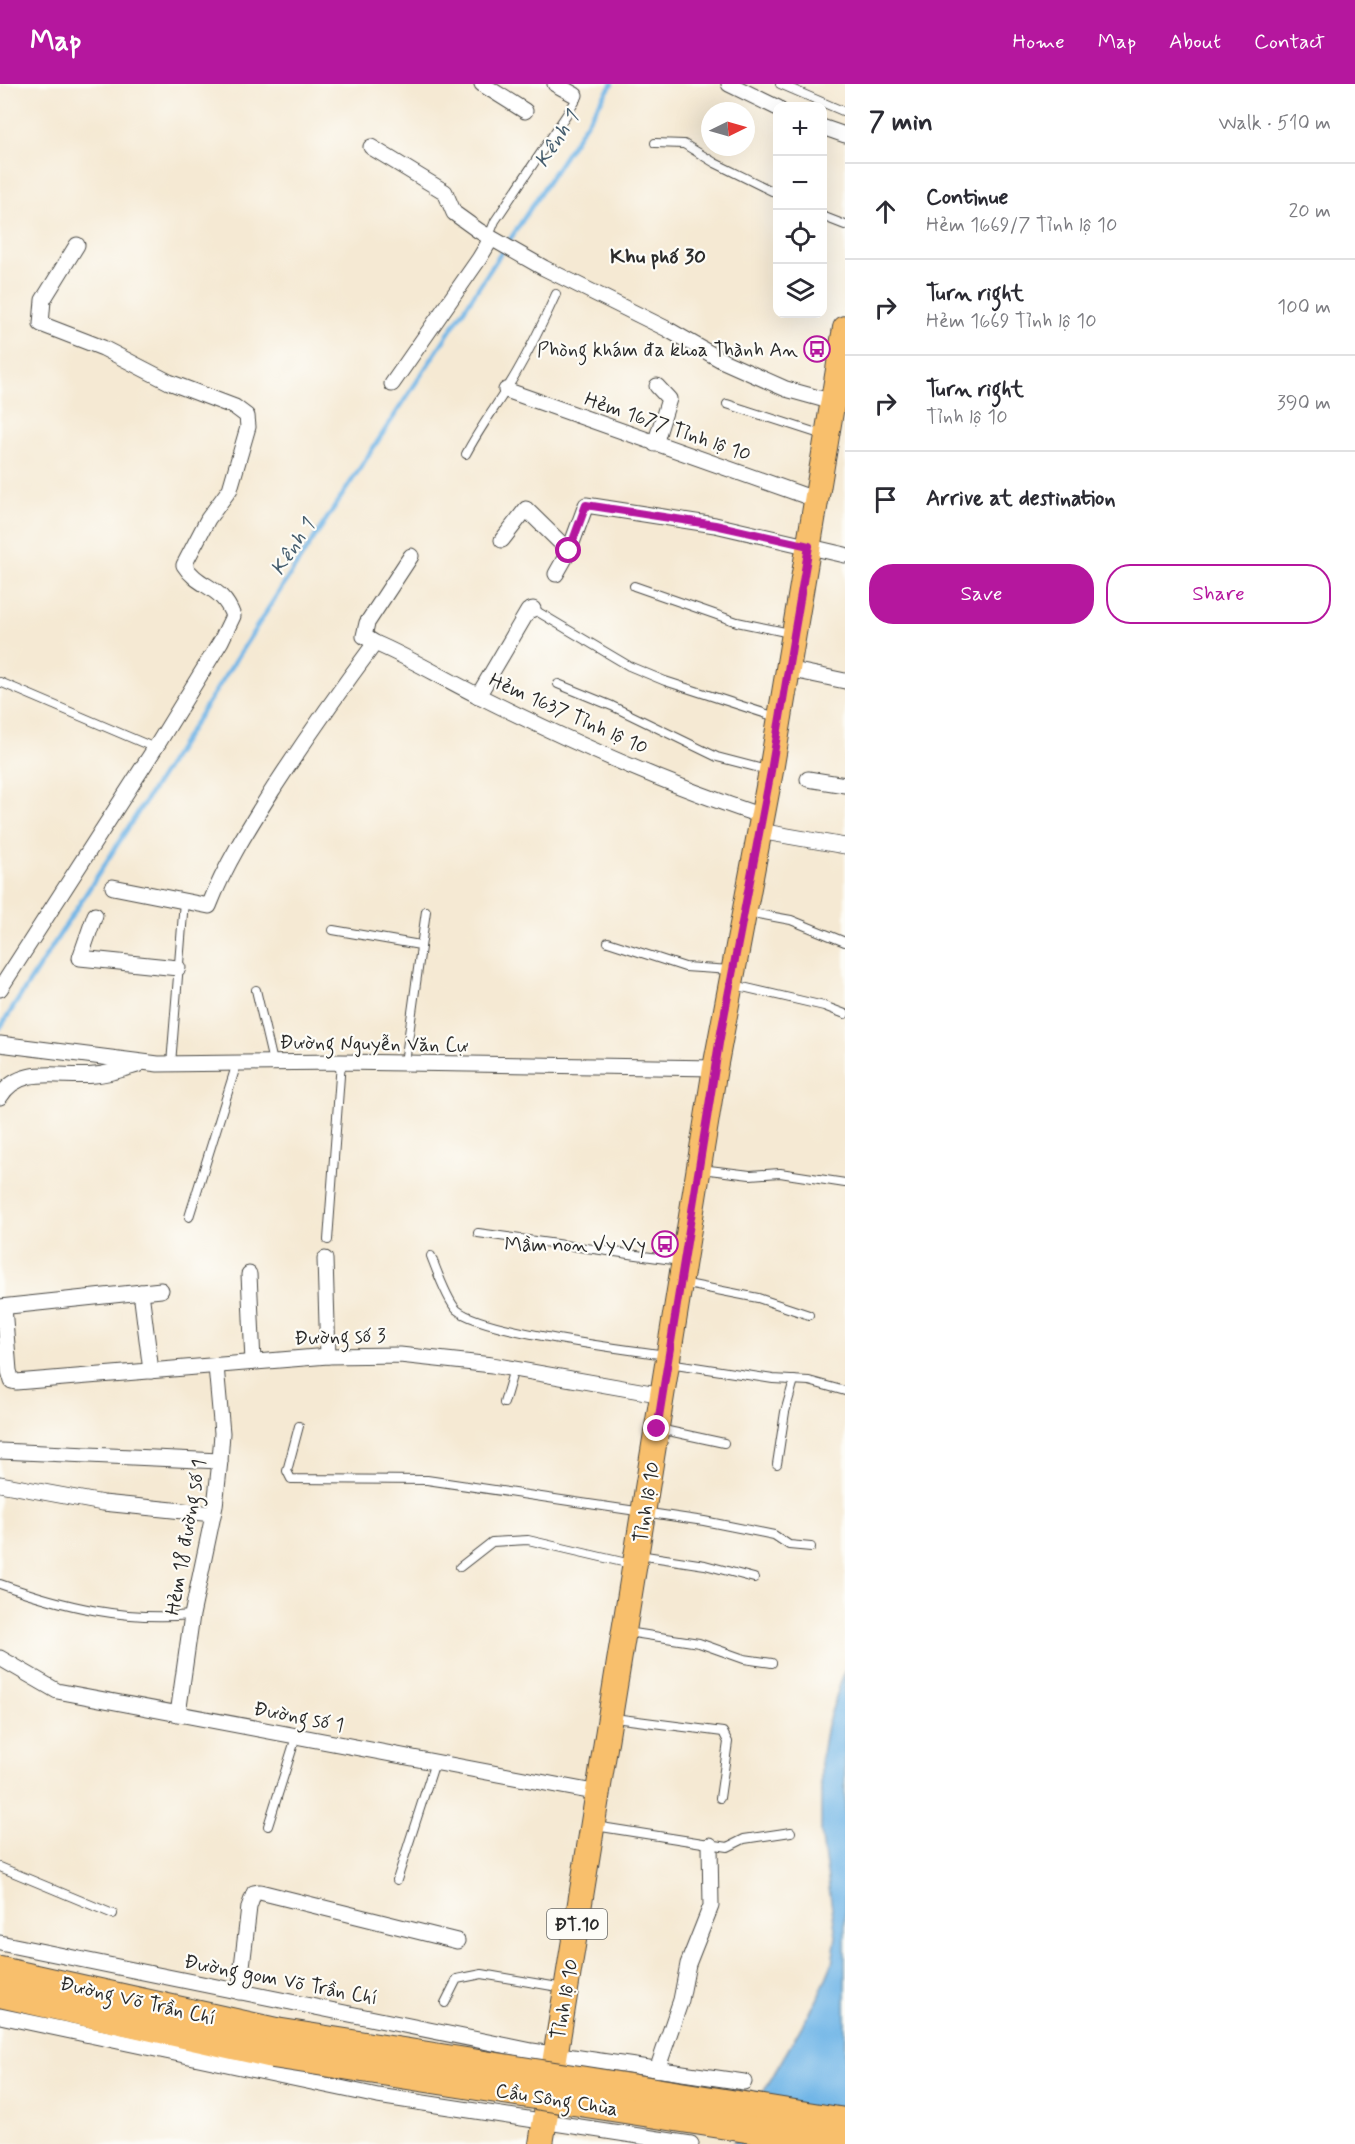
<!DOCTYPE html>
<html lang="en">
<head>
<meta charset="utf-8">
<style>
	:root { --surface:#fff; --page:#f2f2f3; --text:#2b2b33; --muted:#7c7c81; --line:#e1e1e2; --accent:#b5179e }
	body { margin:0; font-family:Mynerve,sans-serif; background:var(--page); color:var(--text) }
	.controls { position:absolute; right:18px; top:18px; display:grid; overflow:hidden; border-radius:12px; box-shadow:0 6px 24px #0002 }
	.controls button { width:54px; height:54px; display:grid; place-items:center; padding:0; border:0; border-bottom:2px solid var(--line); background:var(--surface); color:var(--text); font:30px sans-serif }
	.compass { position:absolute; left:701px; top:18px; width:54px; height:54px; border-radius:50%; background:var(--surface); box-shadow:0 6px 24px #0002; rotate:85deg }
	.stop { position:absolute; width:18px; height:18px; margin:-14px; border:4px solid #b5179e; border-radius:50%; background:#fff }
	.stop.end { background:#b5179e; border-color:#fff; box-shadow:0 2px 6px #0008 }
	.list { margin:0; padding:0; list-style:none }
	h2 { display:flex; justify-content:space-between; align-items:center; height:78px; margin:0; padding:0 24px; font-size:26px }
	h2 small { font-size:20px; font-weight:400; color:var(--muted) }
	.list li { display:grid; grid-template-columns:39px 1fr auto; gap:18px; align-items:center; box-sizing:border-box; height:96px; padding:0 24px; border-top:2px solid var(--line) }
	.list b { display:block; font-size:22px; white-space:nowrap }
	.list p { margin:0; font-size:20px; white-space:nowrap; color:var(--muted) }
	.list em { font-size:20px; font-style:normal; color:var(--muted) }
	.actions { display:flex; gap:12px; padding:18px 24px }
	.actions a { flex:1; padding:14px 0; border:2px solid var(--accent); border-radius:24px; text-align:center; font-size:21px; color:var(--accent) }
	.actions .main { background:var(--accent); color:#fff }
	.icon { flex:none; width:33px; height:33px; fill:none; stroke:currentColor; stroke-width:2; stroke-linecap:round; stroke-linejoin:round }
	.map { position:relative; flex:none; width:845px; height:2060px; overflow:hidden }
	header { display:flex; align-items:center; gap:36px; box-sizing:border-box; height:84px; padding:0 30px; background:var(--accent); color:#fff }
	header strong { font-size:28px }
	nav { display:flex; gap:33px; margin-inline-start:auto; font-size:21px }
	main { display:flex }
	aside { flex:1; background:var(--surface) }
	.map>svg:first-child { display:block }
	.water { fill:#71b6e7; stroke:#4e7089; stroke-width:1.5 }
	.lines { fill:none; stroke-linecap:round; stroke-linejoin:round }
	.stream { stroke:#71b6e7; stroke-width:4.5 }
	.service-casing { stroke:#494844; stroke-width:10 }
	.minor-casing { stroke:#494844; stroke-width:17 }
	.primary-casing { stroke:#494844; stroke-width:26 }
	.trunk-casing { stroke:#494844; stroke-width:28 }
	.service { stroke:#fff; stroke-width:8 }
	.minor { stroke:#fff; stroke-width:15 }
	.primary { stroke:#f8bf6c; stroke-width:24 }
	.trunk { stroke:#f8bf6c; stroke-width:26 }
	.trunk-bridge-casing { stroke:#494844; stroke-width:28; stroke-linecap:butt }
	.trunk-bridge { stroke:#f8bf6c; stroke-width:26 }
	.route { stroke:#b5179e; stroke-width:8 }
	.labels { text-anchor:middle; stroke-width:4.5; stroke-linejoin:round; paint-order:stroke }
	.shield { fill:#fdfcf7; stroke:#6a6a68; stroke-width:1.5 }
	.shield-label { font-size:18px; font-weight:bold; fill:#2b2b2b }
	.poi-label { font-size:20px; fill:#2b2b2b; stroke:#fdfcf7; text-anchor:end }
	.street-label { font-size:20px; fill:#2b2b2b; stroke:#fdfcf7 }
	.water-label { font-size:21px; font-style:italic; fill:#445c6d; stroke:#fdfcf7 }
	.neighbourhood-label { font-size:21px; font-weight:bold; fill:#2b2b2b; stroke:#fdfcf7 }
</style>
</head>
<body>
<header>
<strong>Map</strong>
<nav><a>Home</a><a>Map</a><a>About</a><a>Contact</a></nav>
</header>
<main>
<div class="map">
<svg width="845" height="2060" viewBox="0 0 845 2060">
	<rect width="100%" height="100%" fill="#fdfcf7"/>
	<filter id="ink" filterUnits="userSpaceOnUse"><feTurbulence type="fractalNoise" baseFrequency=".0167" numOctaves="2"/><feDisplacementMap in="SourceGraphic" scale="12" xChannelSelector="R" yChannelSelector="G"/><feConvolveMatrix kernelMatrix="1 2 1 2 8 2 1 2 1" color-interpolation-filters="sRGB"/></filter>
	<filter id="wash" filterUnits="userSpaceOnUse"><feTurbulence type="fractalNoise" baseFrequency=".008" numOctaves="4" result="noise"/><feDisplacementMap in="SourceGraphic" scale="24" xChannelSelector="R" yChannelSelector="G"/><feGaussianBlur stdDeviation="1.35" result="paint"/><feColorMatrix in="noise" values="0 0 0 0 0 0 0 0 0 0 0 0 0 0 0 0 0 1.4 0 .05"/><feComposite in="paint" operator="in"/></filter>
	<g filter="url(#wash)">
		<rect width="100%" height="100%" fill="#f5e9d3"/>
		<polygon class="water" points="845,1585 845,2030 832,2060 733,2060 817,1916 832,1880 836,1852 821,1748 821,1676 827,1641"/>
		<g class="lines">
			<polyline class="stream" points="0,944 284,500 612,0"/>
		</g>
	</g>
	<g filter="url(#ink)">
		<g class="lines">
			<g class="service-casing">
				<g id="service">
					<polyline points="780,0 845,28"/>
					<polyline points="655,59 684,60 715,79 778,110"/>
					<polyline points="822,132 845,141"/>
					<polyline points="489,152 495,137 575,18 575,11"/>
					<polyline points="727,320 823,351"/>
					<path d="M466,370C478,347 492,328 506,306C525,276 541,243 556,210"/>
					<polyline points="634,502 737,538 790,549"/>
					<polyline points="533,525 629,582 665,597 776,633"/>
					<polyline points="0,598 155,664"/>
					<polyline points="558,600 612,622 717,673 767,686"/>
					<polyline points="747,828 791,836 845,858"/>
					<polyline points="333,846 420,861"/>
					<polyline points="608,858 685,883 731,886"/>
					<polyline points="734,901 824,922 845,930"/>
					<polyline points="256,906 273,978"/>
					<polyline points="405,979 426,827"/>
					<polyline points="171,980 184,817"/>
					<polyline points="701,1085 750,1091 780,1089 845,1099"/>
					<polyline points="189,1133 237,979"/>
					<polyline points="478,1149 680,1177"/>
					<polyline points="328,1156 341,978"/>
					<path d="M431,1172C436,1185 448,1218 457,1226C483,1248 625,1265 665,1271"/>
					<polyline points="682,1199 758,1214 809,1231"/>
					<polyline points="669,1279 773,1295 809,1297 845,1307"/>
					<polyline points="504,1319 514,1285"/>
					<polyline points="299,1342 287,1387 291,1395 427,1396 704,1437 774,1451 789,1461 811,1463"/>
					<polyline points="659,1345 724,1359"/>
					<polyline points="777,1380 785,1328 794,1296"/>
					<polyline points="639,1471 705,1481 754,1494"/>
					<polyline points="460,1483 492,1458 528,1456 631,1480"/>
					<path d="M0,1500C65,1523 123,1537 192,1531"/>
					<polyline points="627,1548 699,1559 744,1575 772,1579"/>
					<polyline points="614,1634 723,1648 728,1658 720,1714"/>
					<polyline points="268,1742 296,1653"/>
					<polyline points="595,1742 728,1763 744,1755 791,1748"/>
					<polyline points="0,1783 113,1830"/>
					<polyline points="397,1796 435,1678"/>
					<polyline points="445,1919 457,1895 482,1890 564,1904"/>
				</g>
			</g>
			<g class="minor-casing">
				<g id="minor">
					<polyline points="482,0 525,27"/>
					<polyline points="555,0 575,11"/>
					<polyline points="729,0 778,24"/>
					<polyline points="822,43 845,51"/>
					<polyline points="371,63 445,108 454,129 479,147 544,184 667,245 723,277 786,305 833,318"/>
					<polyline points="392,300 479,175 488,160 489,152"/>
					<polyline points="506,306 817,416"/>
					<polyline points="655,360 669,315 657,302"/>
					<polyline points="502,456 526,425 569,467"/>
					<path d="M411,472L367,539L364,552L375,559C410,574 443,594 477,611C569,657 665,700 762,732"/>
					<polyline points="556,490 569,467 586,421 715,441 845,471"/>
					<polyline points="788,585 845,597"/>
					<polyline points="478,612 528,527 533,525"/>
					<polyline points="808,695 845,701"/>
					<polyline points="759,747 845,762"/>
					<path d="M113,803L209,822C226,779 251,740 275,702C307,653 340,606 375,559"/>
					<polyline points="95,831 80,874 178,884"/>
					<path d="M0,905L159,658L221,557L233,532C222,501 199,505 184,481L208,435L230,405L248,343L247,332L235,323L169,298L103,264L41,240L43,216L77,161"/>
					<polyline points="0,960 158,980 341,978 715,984"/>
					<path d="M0,1013C21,979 62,995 95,991C109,990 123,985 137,981"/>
					<polyline points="325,1175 328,1272"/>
					<polyline points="249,1190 253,1278"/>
					<polyline points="141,1208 151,1287"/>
					<polyline points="0,1223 161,1206"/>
					<polyline points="4,1223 9,1287 12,1297 16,1298 328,1272 400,1271 492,1281 663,1311"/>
					<polyline points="0,1367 220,1377"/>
					<polyline points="0,1400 103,1419 213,1430"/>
					<polyline points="0,1574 57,1607 599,1709"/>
					<polyline points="178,1630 192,1531 215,1422 220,1377 222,1349 216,1282"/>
					<polyline points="0,1859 532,1967 744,1998"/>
					<polyline points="239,1908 249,1823 254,1809 260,1808 457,1857"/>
					<polyline points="0,1932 378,2012 691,2060"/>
					<polyline points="657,1986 681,1916 688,1880 711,1822 710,1761"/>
				</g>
			</g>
			<g class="primary-casing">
				<polyline id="primary" points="541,2060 715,984 771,687 845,244"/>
			</g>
			<g class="trunk-casing">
				<g id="trunk">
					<polyline points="0,1886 276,1947"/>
					<polyline points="0,1910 273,1971"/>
				</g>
			</g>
			<use href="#service" class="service"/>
			<use href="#minor" class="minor"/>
			<use href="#primary" class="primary"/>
			<use href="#trunk" class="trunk"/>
			<g class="trunk-bridge-casing">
				<g id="trunk-bridge">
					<polyline points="276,1947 845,2037"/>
					<polyline points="273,1971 842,2060"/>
				</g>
			</g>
			<use href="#trunk-bridge" class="trunk-bridge"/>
		</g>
	</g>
	<g class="lines" filter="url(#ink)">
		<polyline class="route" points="569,467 586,421 715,441 809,462 771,687 719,959 657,1345"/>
	</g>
	<defs>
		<g id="bus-ring" transform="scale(1.35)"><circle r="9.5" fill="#fdfcf7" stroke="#b5179e" stroke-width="1.5"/><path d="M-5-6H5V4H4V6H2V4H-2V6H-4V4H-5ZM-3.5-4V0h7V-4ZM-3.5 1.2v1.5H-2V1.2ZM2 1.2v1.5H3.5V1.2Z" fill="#b5179e"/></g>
	</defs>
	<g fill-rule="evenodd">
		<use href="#bus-ring" x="817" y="265"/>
		<use href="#bus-ring" x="665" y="1160"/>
	</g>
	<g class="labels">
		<rect class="shield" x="547" y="1825" width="60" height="30" rx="4.5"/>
		<g class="shield-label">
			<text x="577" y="1846">ĐT.10</text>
		</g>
		<g class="poi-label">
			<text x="798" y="272">Phòng khám đa khoa Thành An</text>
			<text x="646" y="1167">Mầm non Vy Vy</text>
		</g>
		<g class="street-label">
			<text transform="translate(668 342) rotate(19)" y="7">Hẻm 1677 Tỉnh lộ 10</text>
			<text transform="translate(569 629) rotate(24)" y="7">Hẻm 1637 Tỉnh lộ 10</text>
			<text transform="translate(374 959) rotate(1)" y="7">Đường Nguyễn Văn Cự</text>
			<text transform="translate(340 1252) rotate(-2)" y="7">Đường số 3</text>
			<text transform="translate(646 1418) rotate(-81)" y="7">Tỉnh lộ 10</text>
			<text transform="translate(185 1453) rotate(-80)" y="7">Hẻm 18 đường số 1</text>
			<text transform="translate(299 1632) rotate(11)" y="7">Đường số 1</text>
			<text transform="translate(281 1895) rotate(11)" y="7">Đường gom Võ Trần Chí</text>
			<text transform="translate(564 1915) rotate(-80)" y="7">Tỉnh lộ 10</text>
			<text transform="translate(138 1916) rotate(13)" y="7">Đường Võ Trần Chí</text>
			<text transform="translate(557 2015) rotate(9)" y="7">Cầu Sông Chùa</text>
		</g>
		<g class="water-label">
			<text transform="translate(556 55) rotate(-57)" y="7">Kênh 1</text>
			<text transform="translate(292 463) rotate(-57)" y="7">Kênh 1</text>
		</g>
		<g class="neighbourhood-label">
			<text x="658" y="179">Khu phố 30</text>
		</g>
	</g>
</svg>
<div class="controls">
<button>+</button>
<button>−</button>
<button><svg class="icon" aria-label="locate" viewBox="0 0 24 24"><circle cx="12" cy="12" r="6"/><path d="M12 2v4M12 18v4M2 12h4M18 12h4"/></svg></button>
<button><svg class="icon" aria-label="layers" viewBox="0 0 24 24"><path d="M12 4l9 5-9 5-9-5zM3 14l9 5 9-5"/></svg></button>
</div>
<svg class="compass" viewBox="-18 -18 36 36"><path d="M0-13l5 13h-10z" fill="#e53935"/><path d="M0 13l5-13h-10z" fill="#7c7c81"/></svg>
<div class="stop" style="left:569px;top:467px"></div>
<div class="stop end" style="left:657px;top:1345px"></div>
</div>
<aside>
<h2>7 min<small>Walk · 510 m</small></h2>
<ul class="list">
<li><svg class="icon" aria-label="ahead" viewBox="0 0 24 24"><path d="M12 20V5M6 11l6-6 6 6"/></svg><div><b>Continue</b><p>Hẻm 1669/7 Tỉnh lộ 10</p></div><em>20 m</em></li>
<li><svg class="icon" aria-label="right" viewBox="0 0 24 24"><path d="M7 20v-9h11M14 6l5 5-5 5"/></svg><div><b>Turn right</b><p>Hẻm 1669 Tỉnh lộ 10</p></div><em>100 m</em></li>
<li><svg class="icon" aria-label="right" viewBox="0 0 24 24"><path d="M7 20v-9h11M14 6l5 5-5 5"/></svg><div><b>Turn right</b><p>Tỉnh lộ 10</p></div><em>390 m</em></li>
<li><svg class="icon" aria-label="arrive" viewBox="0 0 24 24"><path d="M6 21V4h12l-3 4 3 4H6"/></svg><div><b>Arrive at destination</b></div></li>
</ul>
<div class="actions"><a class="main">Save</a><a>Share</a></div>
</aside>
</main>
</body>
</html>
